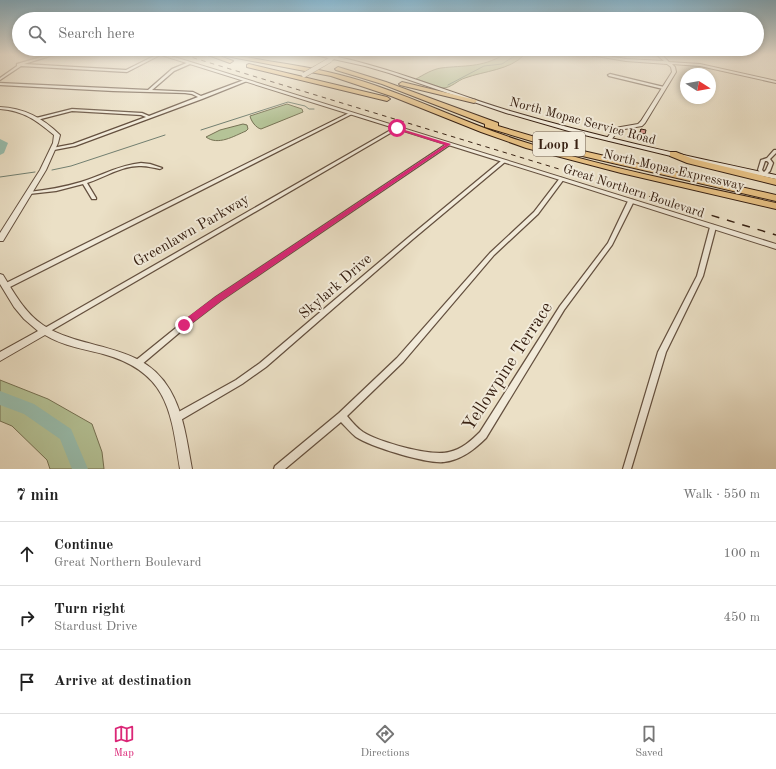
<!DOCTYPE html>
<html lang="en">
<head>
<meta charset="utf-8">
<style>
	:root { --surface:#fff; --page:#f2f2f2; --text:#222; --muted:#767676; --line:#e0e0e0; --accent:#db2777 }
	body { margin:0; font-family:"Old Standard TT",serif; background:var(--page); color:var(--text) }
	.compass { position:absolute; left:680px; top:68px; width:36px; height:36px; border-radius:50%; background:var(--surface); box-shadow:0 2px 6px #0003; rotate:101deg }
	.stop { position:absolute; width:12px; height:12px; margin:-9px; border:3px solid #db2777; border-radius:50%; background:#fff }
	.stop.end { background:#db2777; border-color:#fff; box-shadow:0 1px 4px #0008 }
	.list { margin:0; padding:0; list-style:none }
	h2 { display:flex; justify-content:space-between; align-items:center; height:52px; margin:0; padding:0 16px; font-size:17px }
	h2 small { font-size:13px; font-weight:400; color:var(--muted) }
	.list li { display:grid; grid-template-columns:26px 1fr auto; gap:12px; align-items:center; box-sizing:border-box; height:64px; padding:0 16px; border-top:1px solid var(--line) }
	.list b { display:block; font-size:15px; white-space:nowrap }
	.list p { margin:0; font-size:13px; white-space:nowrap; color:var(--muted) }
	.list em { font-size:13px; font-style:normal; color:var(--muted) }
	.icon { flex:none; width:22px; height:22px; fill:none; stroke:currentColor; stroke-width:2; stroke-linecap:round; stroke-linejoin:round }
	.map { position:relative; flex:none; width:776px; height:469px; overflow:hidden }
	.search { position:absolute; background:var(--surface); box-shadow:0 2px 6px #0003; left:12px; right:12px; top:12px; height:44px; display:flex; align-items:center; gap:10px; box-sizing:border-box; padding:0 14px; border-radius:22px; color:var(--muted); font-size:15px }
	.sheet { height:244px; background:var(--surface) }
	nav { display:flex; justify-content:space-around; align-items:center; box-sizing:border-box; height:56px; border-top:1px solid var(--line); background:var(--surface); font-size:11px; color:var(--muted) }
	nav a { display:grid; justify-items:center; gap:2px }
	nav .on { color:var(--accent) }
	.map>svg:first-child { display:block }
	.green { fill:#b5c397; stroke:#767254 }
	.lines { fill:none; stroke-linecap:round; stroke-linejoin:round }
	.stream { stroke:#727f70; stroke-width:1 }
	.river { fill:#99beae; fill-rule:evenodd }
	.minor-casing { stroke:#64503f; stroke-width:2.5 }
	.tertiary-casing { stroke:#64503f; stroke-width:2 }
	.secondary-casing { stroke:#372012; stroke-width:2 }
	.motorway-casing { stroke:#372012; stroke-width:2 }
	.minor { fill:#f2ebda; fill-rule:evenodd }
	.tertiary { fill:#f2ebda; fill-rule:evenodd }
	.secondary { fill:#f2ebda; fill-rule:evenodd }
	.motorway { fill:#e6c083; fill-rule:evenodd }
	.rail-far1 { stroke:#372012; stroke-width:1; stroke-dasharray:4.5 4.5; stroke-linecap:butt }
	.rail { stroke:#372012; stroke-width:1.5; stroke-dasharray:8 8; stroke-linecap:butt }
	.tertiary-bridge-casing { stroke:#64503f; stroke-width:5.5; stroke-linecap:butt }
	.tertiary-bridge { stroke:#f2ebda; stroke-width:4.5 }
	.wall { fill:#bb847b; stroke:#372012 }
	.building { fill:#d99a8f; stroke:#372012 }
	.route { fill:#db2777 }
	.labels { text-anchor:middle; stroke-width:4; stroke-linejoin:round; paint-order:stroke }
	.far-street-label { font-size:13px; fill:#372012; stroke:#f2ebda }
	.shield { fill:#f2ebda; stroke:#6f5d4e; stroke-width:1 }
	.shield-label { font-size:14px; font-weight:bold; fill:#372012 }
	.street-label { font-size:15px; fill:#372012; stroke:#f2ebda }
	.near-street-label { font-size:18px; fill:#372012; stroke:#f2ebda }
</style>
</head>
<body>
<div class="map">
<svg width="776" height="469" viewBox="0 0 776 469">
	<rect width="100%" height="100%" fill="#ebe0c6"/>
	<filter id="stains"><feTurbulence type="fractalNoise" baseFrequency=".005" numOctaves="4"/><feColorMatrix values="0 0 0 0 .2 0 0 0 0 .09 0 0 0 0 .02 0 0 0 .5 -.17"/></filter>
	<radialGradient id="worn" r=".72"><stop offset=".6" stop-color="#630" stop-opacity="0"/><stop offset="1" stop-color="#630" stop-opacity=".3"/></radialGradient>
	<g class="green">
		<path d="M503,55H524C510,70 484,71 465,78C458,80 451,88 443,88C434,87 424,81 416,79C423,75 433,69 441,68C465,65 481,68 503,55Z"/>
		<path d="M287,104L302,109L303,112L261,129C256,128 251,121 250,116Z"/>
		<path d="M243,124L247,125L248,129L246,131C234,136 218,146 206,137L220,130Z"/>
		<polygon points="0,380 48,399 92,424 102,452 104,469 50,469 47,460 12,426 0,421"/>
	</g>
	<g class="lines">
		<g class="stream">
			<polyline points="448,85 484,66 502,64 516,55"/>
			<polyline points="201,130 288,102 305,106 309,109 314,109"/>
			<polyline points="52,170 71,166 165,135"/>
			<polyline points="0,177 35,172"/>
		</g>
		<g class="river">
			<polygon points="0,139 8,143 4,153 0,155"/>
			<polygon points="0,391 34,404 71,429 88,469 72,469 60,439 24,414 0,405"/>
		</g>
		<g class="minor-casing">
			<g id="minor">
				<polygon points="48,55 53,55 24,64 126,70 156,55 160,55 127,72 21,66 0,80 0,78 17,66 17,64"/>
				<polygon points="189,62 191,63 190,64 174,71 152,90 193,92 201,96 244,80 247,81 202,99 75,146 54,150 52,150 52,148 73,144 146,117 141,115 72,111 37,120 35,119 36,118 72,109 142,113 149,116 198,97 192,94 185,93 113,91 0,85 0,83 148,90 172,69"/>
				<polygon points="610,74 664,87 665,88 663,89 609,76 608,75"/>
				<polygon points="349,113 352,114 8,288 4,288 3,286 4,284"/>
				<polygon points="396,127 399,128 47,333 45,334 43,333 42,331 43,329"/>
				<polygon points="448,143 449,143 451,144 220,301 186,327 141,365 138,366 135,365 134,363 135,361 182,323 216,297"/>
				<path d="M774,150H776V153L770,159L773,163L770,171L766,175H762L758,170L761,160L767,158ZM765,161H767L769,163L766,170L764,172L762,170Z"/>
				<polygon points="501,161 503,161 505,162 413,239 266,367 242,384 179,421 176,422 173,421 172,418 173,415 236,380 260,363 409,237"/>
				<path d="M141,163L150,164L162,168L160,169C154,168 148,166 141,166C123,165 105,177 87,183L96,198V199H92L83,184L56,191L29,194L27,193L29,192C47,190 64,187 81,182C101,176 119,165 141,163Z"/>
				<path d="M560,178H562L564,179L538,214L494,255L403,362L347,416C352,422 357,428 363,432C379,442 431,457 449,452C462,449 471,441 480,432L560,306L608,243L628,201L629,200H633L634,201L612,245L564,310L486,438C475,449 461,460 444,462C427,464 371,447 356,437C351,433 346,427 341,422L285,469H274L275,466L339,413L397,358L490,253L534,212Z"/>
				<polygon points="713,225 716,227 703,276 666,352 631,469 623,469 658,352 697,276 710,227"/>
			</g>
		</g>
		<g class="tertiary-casing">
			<g id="tertiary">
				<polygon points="161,55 168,55 776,244 776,249 560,180"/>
				<polygon points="336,55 341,55 331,61 329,61 329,59"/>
				<polygon points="590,55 602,55 626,59 664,61 657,55 662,55 669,62 700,64 776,81 776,83 700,66 672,64 675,67 676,72 645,123 642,126 619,130 611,140 609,141 606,139 615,128 638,124 641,121 672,72 671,67 667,64 626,61"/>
				<path d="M0,107C24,108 43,118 60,135L58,143L46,170L3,241H0V233L40,170L53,143L54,135C36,120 24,111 0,109Z"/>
				<path d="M0,274L3,275C14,293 25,313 43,325C84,352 142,341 170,390C184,414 187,442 192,469H180C171,411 168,372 103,354C84,349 63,346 45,335L0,361V352L38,331L24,319L14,307L0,284Z"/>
			</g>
		</g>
		<g class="secondary-casing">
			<path id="secondary" d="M315,55C337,55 359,62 380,68C424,81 467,98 510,111C598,137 687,156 776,175V179L675,157L572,132L506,113L389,73L365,66Z"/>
		</g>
		<g class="motorway-casing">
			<g id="motorway">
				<polygon points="208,55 217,55 233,61 230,63"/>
				<path d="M221,55C239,55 256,59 274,62C308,67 342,74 374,85C424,102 471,125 521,141C604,168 691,184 776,203V209L621,173L526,148L481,132L391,96L331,76Z"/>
				<polygon points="249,64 387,97 390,99 387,101 247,67 247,65"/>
				<polygon points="338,67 386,82 498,123 498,126 583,151 776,195 776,201 578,155 485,127 485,124 382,84 336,70 335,69"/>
				<polygon points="402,82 476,100 477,101 474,103 400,85 399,84"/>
				<polygon points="670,152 676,152 693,159 776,179 776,185 687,163 670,156"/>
			</g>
		</g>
		<use href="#minor" class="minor"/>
		<use href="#tertiary" class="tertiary"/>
		<use href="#secondary" class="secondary"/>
		<use href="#motorway" class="motorway"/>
		<polyline class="rail-far1" points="184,55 684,207"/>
		<polyline class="rail" points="681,206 776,235"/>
		<g class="tertiary-bridge-casing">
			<polyline id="tertiary-bridge" points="304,75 330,60"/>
		</g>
		<use href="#tertiary-bridge" class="tertiary-bridge"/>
	</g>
	<polygon class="wall" points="641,129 645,134 642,141 637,140"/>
	<polygon class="building" points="641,129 646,130 645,134 640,133"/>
	<linearGradient id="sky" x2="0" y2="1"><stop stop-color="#88b8d1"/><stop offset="0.45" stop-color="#f6f1e5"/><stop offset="1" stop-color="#f6f1e5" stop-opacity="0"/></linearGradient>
	<rect width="776" height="121" fill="url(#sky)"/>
	<polygon class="route" points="395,127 451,144 221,301 187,327 181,327 181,322 215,297 445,145 395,129"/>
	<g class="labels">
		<g class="far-street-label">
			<text transform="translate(583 120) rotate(15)" y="5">North Mopac Service Road</text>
			<text transform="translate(674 169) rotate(13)" y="5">North Mopac Expressway</text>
			<text transform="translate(634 190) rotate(18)" y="5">Great Northern Boulevard</text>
		</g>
		<rect class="shield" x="533" y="132" width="52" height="24" rx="3"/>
		<g class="shield-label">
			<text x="559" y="149">Loop 1</text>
		</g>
		<g class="street-label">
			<text transform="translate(191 230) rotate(-30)" y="5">Greenlawn Parkway</text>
			<text transform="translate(335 286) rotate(-41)" y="5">Skylark Drive</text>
		</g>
		<g class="near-street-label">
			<text transform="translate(507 366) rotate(-57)" y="6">Yellowpine Terrace</text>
		</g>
	</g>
	<rect width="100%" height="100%" filter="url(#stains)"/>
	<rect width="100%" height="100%" fill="url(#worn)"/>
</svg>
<svg class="compass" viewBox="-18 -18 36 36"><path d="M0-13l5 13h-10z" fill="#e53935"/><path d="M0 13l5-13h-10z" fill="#767676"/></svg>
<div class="stop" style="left:397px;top:128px"></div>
<div class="stop end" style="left:184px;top:325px"></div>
<div class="search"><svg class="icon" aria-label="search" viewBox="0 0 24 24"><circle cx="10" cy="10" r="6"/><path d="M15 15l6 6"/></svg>Search here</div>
</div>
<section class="sheet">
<h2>7 min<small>Walk · 550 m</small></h2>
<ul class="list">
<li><svg class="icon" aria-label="ahead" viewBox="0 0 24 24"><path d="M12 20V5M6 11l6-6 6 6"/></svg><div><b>Continue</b><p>Great Northern Boulevard</p></div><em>100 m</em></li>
<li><svg class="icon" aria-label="right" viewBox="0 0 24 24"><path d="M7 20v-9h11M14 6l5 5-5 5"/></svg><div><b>Turn right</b><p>Stardust Drive</p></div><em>450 m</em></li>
<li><svg class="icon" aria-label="arrive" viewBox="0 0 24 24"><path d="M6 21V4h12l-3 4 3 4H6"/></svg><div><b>Arrive at destination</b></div></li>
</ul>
</section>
<nav>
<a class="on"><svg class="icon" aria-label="map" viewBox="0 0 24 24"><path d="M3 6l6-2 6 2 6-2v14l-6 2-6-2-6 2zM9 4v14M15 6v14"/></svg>Map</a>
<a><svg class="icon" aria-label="directions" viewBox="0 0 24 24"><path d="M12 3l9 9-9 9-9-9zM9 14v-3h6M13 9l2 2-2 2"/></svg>Directions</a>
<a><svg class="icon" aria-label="saved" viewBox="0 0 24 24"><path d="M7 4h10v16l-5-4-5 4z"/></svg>Saved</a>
</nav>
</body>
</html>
